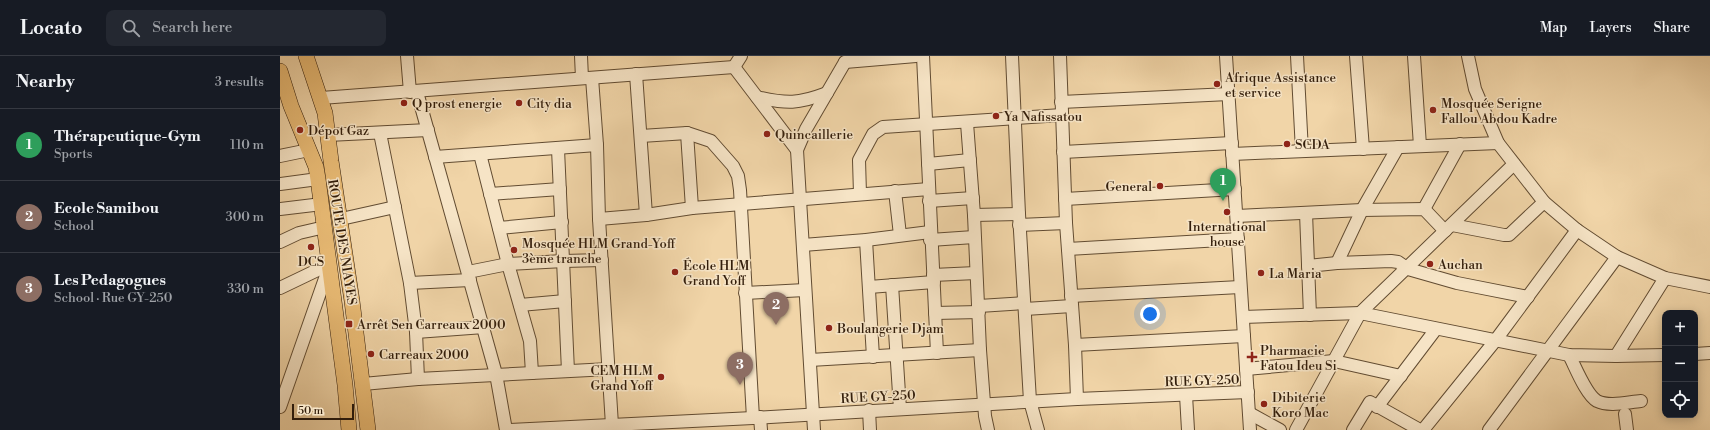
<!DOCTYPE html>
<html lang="en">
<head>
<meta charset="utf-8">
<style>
	:root { --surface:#171b24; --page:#242831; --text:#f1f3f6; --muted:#9ea1a6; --line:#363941; --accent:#c59692 }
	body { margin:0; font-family:"Libre Bodoni",serif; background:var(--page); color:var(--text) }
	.controls { position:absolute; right:12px; bottom:12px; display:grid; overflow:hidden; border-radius:8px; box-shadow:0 2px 10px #0003 }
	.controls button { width:36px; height:36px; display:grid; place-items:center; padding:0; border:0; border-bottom:1px solid var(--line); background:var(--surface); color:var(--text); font:20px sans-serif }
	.scale { position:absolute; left:12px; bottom:10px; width:62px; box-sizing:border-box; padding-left:4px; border:2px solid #331e0b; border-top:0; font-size:11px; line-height:14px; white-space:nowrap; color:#331e0b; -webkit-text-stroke:3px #f6e4c6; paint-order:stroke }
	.you { position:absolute; left:870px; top:258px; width:14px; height:14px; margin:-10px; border:3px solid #fff; border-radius:50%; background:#1a73e8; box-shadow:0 0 0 6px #1a73e833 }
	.badge { display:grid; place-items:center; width:26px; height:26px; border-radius:50%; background:var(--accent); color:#fff; font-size:13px; font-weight:700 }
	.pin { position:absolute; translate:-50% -33px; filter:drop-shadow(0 1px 2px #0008) }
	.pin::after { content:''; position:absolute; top:21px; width:14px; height:12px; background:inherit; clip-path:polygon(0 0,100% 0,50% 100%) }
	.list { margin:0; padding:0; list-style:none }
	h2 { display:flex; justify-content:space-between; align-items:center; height:52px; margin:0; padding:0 16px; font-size:17px }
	h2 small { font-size:13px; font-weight:400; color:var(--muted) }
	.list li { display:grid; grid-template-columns:26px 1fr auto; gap:12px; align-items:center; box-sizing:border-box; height:72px; padding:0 16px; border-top:1px solid var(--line) }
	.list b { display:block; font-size:15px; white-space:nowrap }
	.list p { margin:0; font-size:13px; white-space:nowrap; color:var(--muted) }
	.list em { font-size:13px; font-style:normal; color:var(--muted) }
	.icon { flex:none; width:22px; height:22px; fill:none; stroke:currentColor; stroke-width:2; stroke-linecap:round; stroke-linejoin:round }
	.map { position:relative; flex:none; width:1430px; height:374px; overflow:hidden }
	header { display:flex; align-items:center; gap:24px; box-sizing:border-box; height:56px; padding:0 20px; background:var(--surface); border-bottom:1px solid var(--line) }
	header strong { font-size:19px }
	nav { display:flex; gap:22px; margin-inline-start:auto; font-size:14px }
	.search { width:280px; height:36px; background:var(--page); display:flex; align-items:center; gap:10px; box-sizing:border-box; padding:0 14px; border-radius:8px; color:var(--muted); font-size:15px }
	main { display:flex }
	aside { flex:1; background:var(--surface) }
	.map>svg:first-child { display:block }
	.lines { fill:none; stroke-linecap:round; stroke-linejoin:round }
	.minor-casing { stroke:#624c32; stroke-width:14 }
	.major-casing { stroke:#331e0b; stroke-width:16 }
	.minor { stroke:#f6e4c6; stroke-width:12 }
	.major { stroke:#e8ba74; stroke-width:15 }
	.poi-dot { fill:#8f2418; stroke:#f6e4c6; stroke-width:1.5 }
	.labels { text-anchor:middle; stroke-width:3; stroke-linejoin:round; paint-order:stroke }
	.poi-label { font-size:13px; fill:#331e0b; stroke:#f6e4c6; text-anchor:start }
	.street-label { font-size:13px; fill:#331e0b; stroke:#f6e4c6 }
</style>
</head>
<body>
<header>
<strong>Locato</strong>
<div class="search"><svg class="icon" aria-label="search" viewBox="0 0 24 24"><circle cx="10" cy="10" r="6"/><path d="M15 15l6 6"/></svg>Search here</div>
<nav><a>Map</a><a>Layers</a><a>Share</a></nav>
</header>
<main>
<aside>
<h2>Nearby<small>3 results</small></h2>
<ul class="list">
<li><span class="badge" style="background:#2e9e5b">1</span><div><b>Thérapeutique-Gym</b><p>Sports</p></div><em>110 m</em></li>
<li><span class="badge" style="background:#8d6e63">2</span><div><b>Ecole Samibou</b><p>School</p></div><em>300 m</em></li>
<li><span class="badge" style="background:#8d6e63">3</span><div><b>Les Pedagogues</b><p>School · Rue GY-250</p></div><em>330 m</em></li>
</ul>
</aside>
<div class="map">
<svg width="1430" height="374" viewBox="0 0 1430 374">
	<rect width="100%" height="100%" fill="#f1d5a8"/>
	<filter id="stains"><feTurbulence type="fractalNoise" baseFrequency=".005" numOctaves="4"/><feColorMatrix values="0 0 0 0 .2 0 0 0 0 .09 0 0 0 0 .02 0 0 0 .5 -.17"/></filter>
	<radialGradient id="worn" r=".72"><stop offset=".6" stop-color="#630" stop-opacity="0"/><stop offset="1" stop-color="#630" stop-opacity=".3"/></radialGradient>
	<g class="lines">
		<g class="minor-casing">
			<g id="minor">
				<polyline points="127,0 130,36"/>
				<polyline points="301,0 302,22"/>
				<polyline points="643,0 657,297"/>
				<polyline points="732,0 739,158 750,345 758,374"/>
				<polyline points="780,0 786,167 795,289 797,343"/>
				<polyline points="946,0 970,374"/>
				<polyline points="1017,0 1022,95"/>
				<polyline points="1076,0 1083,93"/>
				<polyline points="1134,0 1140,90"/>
				<polyline points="1188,0 1195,33 1218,87 1264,146 1297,174 1337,201 1385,222 1430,231"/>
				<polyline points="565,6 636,0"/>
				<polyline points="454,11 517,94"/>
				<polyline points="454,11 461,0"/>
				<polyline points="356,18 366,159"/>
				<polyline points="312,22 317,89 319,163 332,369"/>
				<polyline points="137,36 216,318 226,374"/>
				<path d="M477,41C507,48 518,48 547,37"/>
				<polyline points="41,42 454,11"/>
				<polyline points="781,46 949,38"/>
				<polyline points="687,67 694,159 700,294 705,360 708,374"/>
				<polyline points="100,77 130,227 136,276 138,323"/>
				<polyline points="407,77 412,152"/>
				<polyline points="48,79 148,74"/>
				<polyline points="361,80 407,77 431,85 453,110 458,120 460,134 473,362"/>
				<polyline points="278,93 288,315"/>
				<polyline points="783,96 952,87"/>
				<polyline points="200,98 228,208 250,285 252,317"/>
				<polyline points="952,98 1218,87"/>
				<polyline points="0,100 29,94"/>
				<polyline points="155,101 317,89"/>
				<polyline points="648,108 690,104"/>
				<polyline points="0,128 38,123"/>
				<polyline points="615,135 620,179"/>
				<polyline points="210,138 280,133"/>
				<polyline points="580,138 579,104 593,78 603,71 782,59"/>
				<polyline points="785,143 955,133"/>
				<polyline points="649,145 693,142"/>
				<polyline points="0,153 42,148"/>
				<polyline points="1144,153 1180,88"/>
				<polyline points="1026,157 1030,259"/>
				<polyline points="694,159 739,158"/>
				<polyline points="957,160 1082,154 1144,153 1165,175"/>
				<polyline points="61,163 115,151"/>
				<polyline points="319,163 366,159 412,152 649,133"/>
				<polyline points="739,169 786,167"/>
				<polyline points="1172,169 1224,179 1229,179 1264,146"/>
				<polyline points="219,172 282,166"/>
				<polyline points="586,184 593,301"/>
				<polyline points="650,184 694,181"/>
				<polyline points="0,186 19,177 45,171"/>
				<polyline points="523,189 586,184 650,176"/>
				<polyline points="788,193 958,183"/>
				<polyline points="1057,207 1082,154 1118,91"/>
				<polyline points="1028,210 1057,207 1111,205 1118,206 1128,213 1177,227 1248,241"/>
				<polyline points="188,216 228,208 284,205 322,204"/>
				<polyline points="653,219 696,217"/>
				<polyline points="130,227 190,224"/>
				<polyline points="612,229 620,353"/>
				<polyline points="589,231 654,226"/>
				<polyline points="0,232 50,208"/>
				<polyline points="465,237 525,234"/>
				<polyline points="791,240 960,231"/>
				<polyline points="240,249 285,245"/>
				<polyline points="699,250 744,247"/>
				<polyline points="745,253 792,250"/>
				<polyline points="655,257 699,256"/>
				<polyline points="963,263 963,261 1080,257 1289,299 1336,300 1385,299"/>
				<polyline points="136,276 204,271"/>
				<polyline points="795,289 964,280"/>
				<polyline points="1415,298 1430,297"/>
				<path d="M1289,299C1295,310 1306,339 1317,345C1329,351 1348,346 1361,345"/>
				<polyline points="1336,300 1385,222"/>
				<polyline points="530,304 700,294"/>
				<polyline points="966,313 1054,305 1121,320"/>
				<polyline points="83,328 138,323 329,313"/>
				<polyline points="906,339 908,374"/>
				<polyline points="0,351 49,211"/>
				<polyline points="1097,351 1156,273"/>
				<polyline points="589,354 590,374"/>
				<polyline points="969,357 1000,374"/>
				<polyline points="1345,358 1347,374"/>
				<polyline points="480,361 481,374"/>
				<polyline points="230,374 473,362 797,343 968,336"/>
				<polyline points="534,374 517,94 526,73 565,6"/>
				<polyline points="1016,374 1080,257 1234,108"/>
				<polyline points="1073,374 1090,346 1140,374"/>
				<polyline points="1143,374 1215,285 1297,174"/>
				<polyline points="1209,374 1337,201"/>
			</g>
		</g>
		<g class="major-casing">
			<g id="major">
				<polyline points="26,0 45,57 51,105 72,245 88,374"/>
				<polyline points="0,15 11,50 36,111 38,123 65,329 69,374"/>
			</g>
		</g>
		<use href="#minor" class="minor"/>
		<use href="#major" class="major"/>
	</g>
	<g class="poi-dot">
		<circle cx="937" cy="28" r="4"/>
		<circle cx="124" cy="47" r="4"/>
		<circle cx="239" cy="47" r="4"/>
		<circle cx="1153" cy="54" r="4"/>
		<circle cx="716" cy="60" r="4"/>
		<circle cx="20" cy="74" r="4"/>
		<circle cx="487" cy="78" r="4"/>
		<circle cx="1007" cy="88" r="4"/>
		<circle cx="880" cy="130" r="4"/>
		<circle cx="947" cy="156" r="4"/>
		<circle cx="31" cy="191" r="4"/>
		<circle cx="234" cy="194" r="4"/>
		<circle cx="1150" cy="208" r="4"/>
		<circle cx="395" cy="216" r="4"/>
		<circle cx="981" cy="217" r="4"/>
		<rect x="65" y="264" width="8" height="8" rx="2"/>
		<circle cx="549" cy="272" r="4"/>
		<circle cx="91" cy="298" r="4"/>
		<path d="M970 295h4v4h4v4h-4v4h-4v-4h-4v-4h4z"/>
		<circle cx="381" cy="321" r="4"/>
		<circle cx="984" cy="348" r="4"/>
	</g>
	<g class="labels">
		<g class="poi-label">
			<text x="945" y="26">Afrique Assistance<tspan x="945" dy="15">et service</tspan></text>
			<text x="132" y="52">Q prost energie</text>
			<text x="247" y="52">City dia</text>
			<text x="1161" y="52">Mosquée Serigne<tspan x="1161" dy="15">Fallou Abdou Kadre</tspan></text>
			<text x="724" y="65">Ya Nafissatou</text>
			<text x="28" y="79">Dépot Gaz</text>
			<text x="495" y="83">Quincaillerie</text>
			<text x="1015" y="93">SCDA</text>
			<text x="872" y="135" text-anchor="end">General</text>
			<text x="947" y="175" text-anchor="middle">International<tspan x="947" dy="15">house</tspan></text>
			<text x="242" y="192">Mosquée HLM Grand-Yoff<tspan x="242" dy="15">3ème tranche</tspan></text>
			<text x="31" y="210" text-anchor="middle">DCS</text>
			<text x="1158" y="213">Auchan</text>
			<text x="403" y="214">École HLM<tspan x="403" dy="15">Grand Yoff</tspan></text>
			<text x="989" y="222">La Maria</text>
			<text x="77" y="273">Arrêt Sen Carreaux 2000</text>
			<text x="557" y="277">Boulangerie Djam</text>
			<text x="980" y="299">Pharmacie<tspan x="980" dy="15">Fatou Ideu Si</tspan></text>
			<text x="99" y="303">Carreaux 2000</text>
			<text x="373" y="319" text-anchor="end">CEM HLM<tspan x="373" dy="15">Grand Yoff</tspan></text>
			<text x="992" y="346">Dibiterie<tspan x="992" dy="15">Koro Mac</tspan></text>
		</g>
		<g class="street-label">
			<text transform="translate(63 186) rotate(81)" y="5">ROUTE DES NIAYES</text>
			<text transform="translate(922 324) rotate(-2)" y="5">RUE GY-250</text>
			<text transform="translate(598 340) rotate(-3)" y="5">RUE GY-250</text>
		</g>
	</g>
	<rect width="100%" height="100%" filter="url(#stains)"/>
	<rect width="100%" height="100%" fill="url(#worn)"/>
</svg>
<div class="controls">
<button>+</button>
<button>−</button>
<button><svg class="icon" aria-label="locate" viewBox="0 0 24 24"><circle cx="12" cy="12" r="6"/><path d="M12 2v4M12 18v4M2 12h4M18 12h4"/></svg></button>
</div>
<div class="scale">50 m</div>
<div class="you"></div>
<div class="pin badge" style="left:943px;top:145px;background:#2e9e5b">1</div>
<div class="pin badge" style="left:496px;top:269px;background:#8d6e63">2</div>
<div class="pin badge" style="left:460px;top:329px;background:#8d6e63">3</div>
</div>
</main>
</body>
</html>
